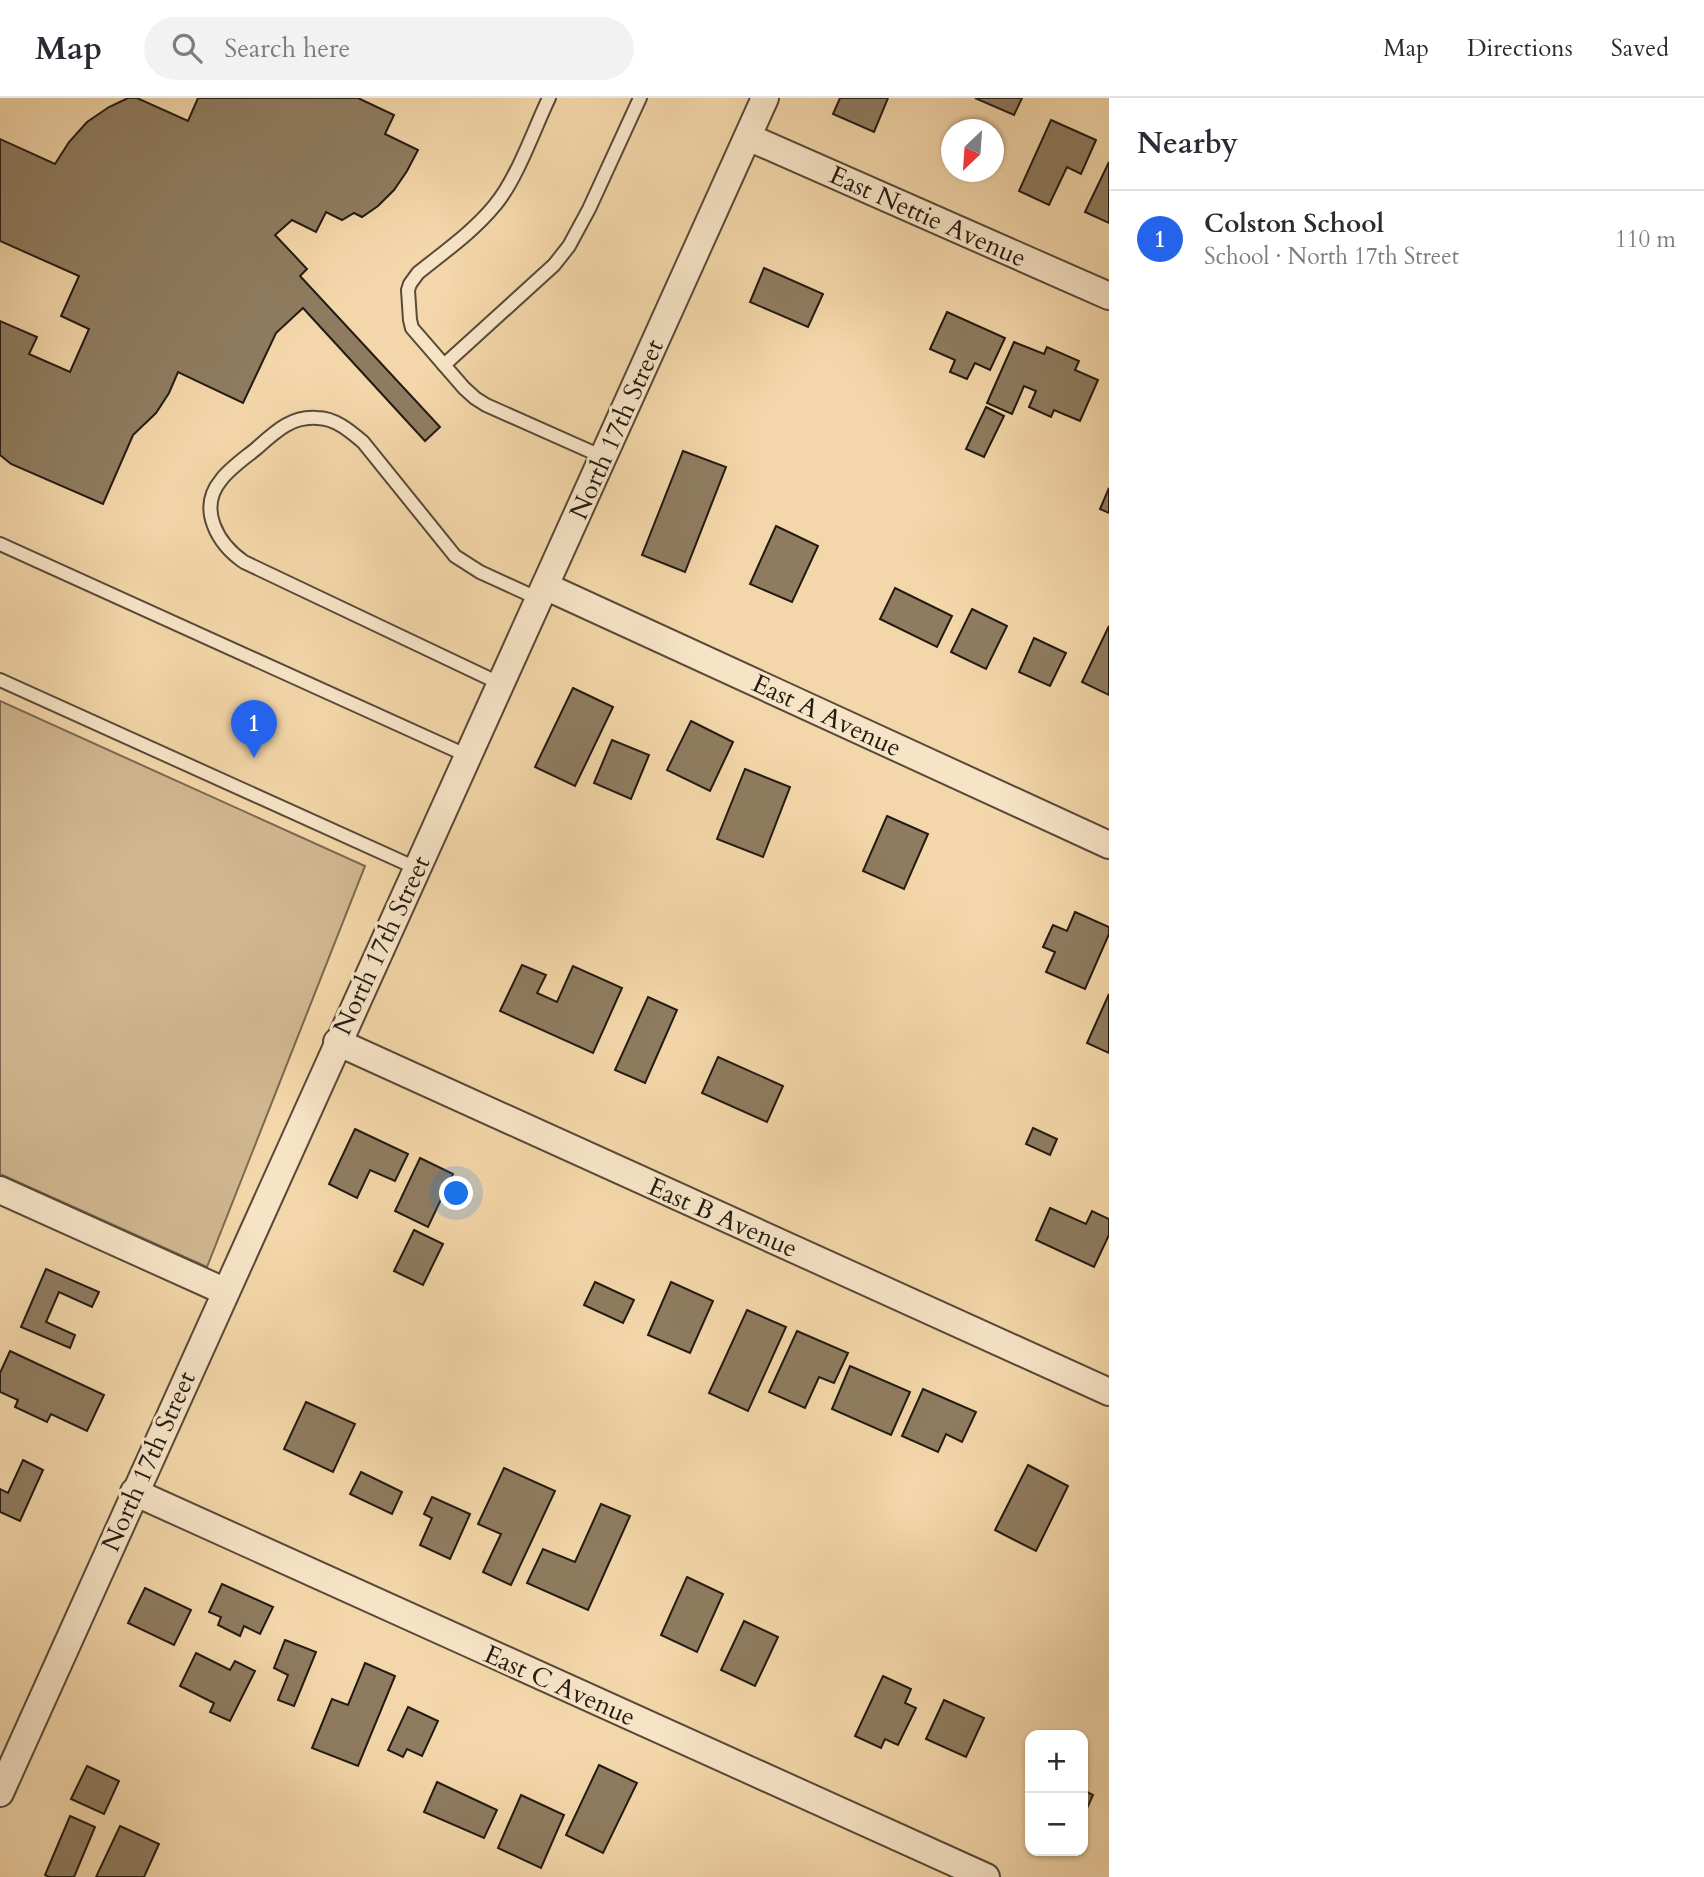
<!DOCTYPE html>
<html lang="en">
<head>
<meta charset="utf-8">
<style>
	:root { --surface:#fff; --page:#f2f2f3; --text:#2b2b33; --muted:#7c7c81; --line:#e1e1e2; --accent:#2563eb }
	body { margin:0; font-family:Cardo,serif; background:var(--page); color:var(--text) }
	.controls { position:absolute; right:21px; bottom:21px; display:grid; overflow:hidden; border-radius:14px; box-shadow:0 2px 5px #0004 }
	.controls button { width:63px; height:63px; display:grid; place-items:center; padding:0; border:0; border-bottom:2px solid var(--line); background:var(--surface); color:var(--text); font:35px sans-serif }
	.compass { position:absolute; left:941px; top:21px; width:63px; height:63px; border-radius:50%; background:var(--surface); box-shadow:0 2px 5px #0004; rotate:205deg }
	.you { position:absolute; left:457px; top:1096px; width:24px; height:24px; margin:-18px; border:5px solid #fff; border-radius:50%; background:#1a73e8; box-shadow:0 0 0 10px #1a73e833 }
	.badge { display:grid; place-items:center; width:46px; height:46px; border-radius:50%; background:var(--accent); color:#fff; font-size:23px; font-weight:700 }
	.pin { position:absolute; translate:-50% -58px; filter:drop-shadow(0 2px 4px #0008) }
	.pin::after { content:''; position:absolute; top:37px; width:24px; height:21px; background:inherit; clip-path:polygon(0 0,100% 0,50% 100%) }
	.list { margin:0; padding:0; list-style:none }
	h2 { display:flex; justify-content:space-between; align-items:center; height:91px; margin:0; padding:0 28px; font-size:30px }
	h2 small { font-size:23px; font-weight:400; color:var(--muted) }
	.list li { display:grid; grid-template-columns:46px 1fr auto; gap:21px; align-items:center; box-sizing:border-box; height:98px; padding:0 28px; border-top:2px solid var(--line) }
	.list b { display:block; font-size:26px; white-space:nowrap }
	.list p { margin:0; font-size:23px; white-space:nowrap; color:var(--muted) }
	.list em { font-size:23px; font-style:normal; color:var(--muted) }
	.icon { flex:none; width:38px; height:38px; fill:none; stroke:currentColor; stroke-width:2; stroke-linecap:round; stroke-linejoin:round }
	.map { position:relative; flex:none; width:1109px; height:1779px; overflow:hidden }
	header { display:flex; align-items:center; gap:42px; box-sizing:border-box; height:98px; padding:0 35px; background:var(--surface); border-bottom:2px solid var(--line) }
	header strong { font-size:33px }
	nav { display:flex; gap:38px; margin-inline-start:auto; font-size:24px }
	.search { width:490px; height:63px; background:var(--page); display:flex; align-items:center; gap:18px; box-sizing:border-box; padding:0 24px; border-radius:38px; color:var(--muted); font-size:26px }
	main { display:flex }
	aside { flex:1; background:var(--surface) }
	.map>svg:first-child { display:block }
	.green { fill:#d0b68f; stroke:#7a6850; stroke-width:2 }
	.building { fill:#8f7c60; stroke:#231b11; stroke-width:2 }
	.lines { fill:none; stroke-linecap:round; stroke-linejoin:round }
	.service-casing { stroke:#574a37; stroke-width:16 }
	.minor-casing { stroke:#574a37; stroke-width:30 }
	.service { stroke:#f7e4c7; stroke-width:12 }
	.minor { stroke:#f7e4c7; stroke-width:26 }
	.labels { text-anchor:middle; stroke-width:6; stroke-linejoin:round; paint-order:stroke }
	.street-label { font-size:26px; fill:#231b11; stroke:#f7e4c7 }
</style>
</head>
<body>
<header>
<strong>Map</strong>
<div class="search"><svg class="icon" aria-label="search" viewBox="0 0 24 24"><circle cx="10" cy="10" r="6"/><path d="M15 15l6 6"/></svg>Search here</div>
<nav><a>Map</a><a>Directions</a><a>Saved</a></nav>
</header>
<main>
<div class="map">
<svg width="1109" height="1779" viewBox="0 0 1109 1779">
	<rect width="100%" height="100%" fill="#f3d6a9"/>
	<filter id="stains"><feTurbulence type="fractalNoise" baseFrequency=".00286" numOctaves="4"/><feColorMatrix values="0 0 0 0 .2 0 0 0 0 .09 0 0 0 0 .02 0 0 0 .5 -.17"/></filter>
	<radialGradient id="worn" r=".72"><stop offset=".6" stop-color="#630" stop-opacity="0"/><stop offset="1" stop-color="#630" stop-opacity=".3"/></radialGradient>
	<polygon class="green" points="0,603 365,768 207,1169 0,1076"/>
	<g class="building">
		<polygon points="128,0 137,0 188,23 198,0 358,0 394,17 385,36 418,52 407,73 394,92 378,108 362,119 354,115 342,122 326,114 316,134 292,122 275,137 307,171 300,178 440,329 425,343 303,210 276,235 243,305 178,274 169,295 156,315 133,337 103,406 11,366 0,357 0,223 37,239 29,256 70,274 89,231 61,218 79,178 0,143 0,41 55,66 69,44 87,24 109,9"/>
		<polygon points="840,0 888,0 874,34 833,16"/>
		<polygon points="975,0 1022,0 1014,17"/>
		<polygon points="1051,22 1096,42 1081,76 1067,69 1049,107 1019,93"/>
		<polygon points="1109,64 1109,125 1085,114"/>
		<polygon points="764,170 823,196 808,229 750,204"/>
		<polygon points="947,214 1005,240 990,272 975,265 967,281 950,274 955,262 930,251"/>
		<polygon points="1014,244 1044,256 1047,249 1079,263 1075,272 1098,282 1080,323 1054,312 1051,319 1029,309 1036,293 1024,288 1012,316 987,305"/>
		<polygon points="986,309 1004,318 984,359 966,351"/>
		<polygon points="683,353 726,369 685,474 642,457"/>
		<polygon points="1109,390 1109,415 1100,411"/>
		<polygon points="776,428 818,448 792,504 750,486"/>
		<polygon points="895,490 952,518 937,549 880,521"/>
		<polygon points="972,511 1007,528 986,571 951,554"/>
		<polygon points="1109,528 1109,597 1082,584"/>
		<polygon points="1034,540 1066,555 1050,588 1019,574"/>
		<polygon points="573,590 613,609 575,688 535,669"/>
		<polygon points="691,623 733,644 710,693 667,672"/>
		<polygon points="612,642 649,657 631,701 594,685"/>
		<polygon points="745,671 790,689 763,759 717,741"/>
		<polygon points="887,718 928,736 904,791 863,773"/>
		<polygon points="1075,814 1109,829 1109,836 1085,891 1046,874 1055,854 1043,849 1053,827 1067,833"/>
		<polygon points="522,867 546,877 537,895 557,904 573,868 622,890 593,955 500,913"/>
		<polygon points="1109,896 1109,955 1087,945"/>
		<polygon points="648,899 677,912 645,985 615,972"/>
		<polygon points="718,959 783,988 767,1024 702,995"/>
		<polygon points="1033,1030 1057,1041 1050,1057 1026,1046"/>
		<polygon points="355,1031 408,1056 395,1083 370,1072 357,1100 329,1086"/>
		<polygon points="420,1060 453,1076 428,1129 395,1113"/>
		<polygon points="1050,1110 1086,1126 1092,1113 1109,1121 1109,1137 1094,1169 1036,1142"/>
		<polygon points="414,1132 443,1146 423,1187 394,1173"/>
		<polygon points="46,1171 99,1194 92,1209 59,1194 46,1224 75,1237 70,1250 21,1229"/>
		<polygon points="595,1184 634,1202 623,1225 584,1207"/>
		<polygon points="671,1184 713,1203 690,1255 648,1237"/>
		<polygon points="747,1212 786,1229 748,1313 709,1295"/>
		<polygon points="797,1233 848,1255 834,1285 819,1279 805,1310 769,1294"/>
		<polygon points="10,1253 104,1297 87,1333 51,1316 47,1324 15,1309 18,1302 0,1294 0,1275"/>
		<polygon points="850,1268 910,1294 891,1337 832,1311"/>
		<polygon points="923,1291 976,1314 962,1344 946,1336 938,1354 902,1338"/>
		<polygon points="306,1304 355,1326 333,1374 284,1351"/>
		<polygon points="23,1362 43,1372 20,1423 0,1414 0,1391 8,1395"/>
		<polygon points="1028,1367 1068,1388 1036,1453 995,1432"/>
		<polygon points="504,1370 555,1393 511,1487 483,1474 501,1436 478,1426"/>
		<polygon points="361,1374 402,1394 392,1416 350,1396"/>
		<polygon points="432,1399 470,1416 450,1461 420,1447 432,1420 424,1416"/>
		<polygon points="601,1406 630,1418 588,1512 527,1485 543,1451 575,1464"/>
		<polygon points="687,1479 723,1496 697,1554 661,1537"/>
		<polygon points="222,1486 273,1509 260,1536 244,1528 240,1538 218,1527 221,1519 209,1514"/>
		<polygon points="145,1490 191,1512 174,1547 128,1525"/>
		<polygon points="744,1523 778,1539 755,1588 721,1572"/>
		<polygon points="285,1542 316,1554 294,1608 278,1602 288,1577 274,1570"/>
		<polygon points="196,1555 230,1572 235,1563 255,1573 230,1623 210,1614 214,1605 180,1588"/>
		<polygon points="365,1565 395,1578 358,1668 312,1650 332,1601 348,1607"/>
		<polygon points="883,1578 911,1591 905,1605 916,1610 898,1647 885,1641 881,1650 855,1638"/>
		<polygon points="944,1602 984,1620 966,1659 926,1641"/>
		<polygon points="408,1609 438,1623 422,1658 407,1651 403,1659 388,1652"/>
		<polygon points="599,1667 637,1685 603,1755 566,1737"/>
		<polygon points="87,1668 119,1683 104,1716 71,1701"/>
		<polygon points="437,1684 497,1712 484,1740 424,1714"/>
		<polygon points="1083,1692 1093,1697 1083,1719"/>
		<polygon points="521,1697 564,1717 541,1770 498,1750"/>
		<polygon points="70,1718 95,1729 74,1779 49,1779 45,1777"/>
		<polygon points="120,1728 159,1746 144,1779 96,1779"/>
	</g>
	<g class="lines">
		<g class="service-casing">
			<g id="service">
				<path d="M549,0C534,31 517,81 495,107C474,133 444,154 418,175L410,186L408,192L410,222L412,230L464,290L475,300L486,307L603,359"/>
				<polyline points="444,267 554,167 569,148 589,111 640,0"/>
				<polyline points="0,446 468,658"/>
				<polyline points="0,582 416,770"/>
				<path d="M501,586L244,464C218,446 197,411 221,382C230,370 245,360 257,350C275,334 291,318 317,320C335,320 350,333 363,344L455,458L480,474L539,501"/>
			</g>
		</g>
		<g class="minor-casing">
			<g id="minor">
				<polyline points="748,39 1109,198"/>
				<polyline points="545,488 1109,747"/>
				<polyline points="337,944 1109,1294"/>
				<polyline points="0,1092 224,1193"/>
				<polyline points="134,1394 986,1779"/>
				<path d="M0,1695C252,1128 511,565 765,0"/>
			</g>
		</g>
		<use href="#service" class="service"/>
		<use href="#minor" class="minor"/>
	</g>
	<g class="labels">
		<g class="street-label">
			<text transform="translate(928 118) rotate(24)" y="9">East Nettie Avenue</text>
			<text transform="translate(616 331) rotate(-66)" y="9">North 17th Street</text>
			<text transform="translate(827 617) rotate(25)" y="9">East A Avenue</text>
			<text transform="translate(381 847) rotate(-65)" y="9">North 17th Street</text>
			<text transform="translate(723 1119) rotate(24)" y="9">East B Avenue</text>
			<text transform="translate(148 1363) rotate(-66)" y="9">North 17th Street</text>
			<text transform="translate(560 1587) rotate(24)" y="9">East C Avenue</text>
		</g>
	</g>
	<rect width="100%" height="100%" filter="url(#stains)"/>
	<rect width="100%" height="100%" fill="url(#worn)"/>
</svg>
<div class="controls">
<button>+</button>
<button>−</button>
</div>
<svg class="compass" viewBox="-18 -18 36 36"><path d="M0-13l5 13h-10z" fill="#e53935"/><path d="M0 13l5-13h-10z" fill="#7c7c81"/></svg>
<div class="you"></div>
<div class="pin badge" style="left:254px;top:660px">1</div>
</div>
<aside>
<h2>Nearby<small></small></h2>
<ul class="list">
<li><span class="badge">1</span><div><b>Colston School</b><p>School · North 17th Street</p></div><em>110 m</em></li>
</ul>
</aside>
</main>
</body>
</html>
